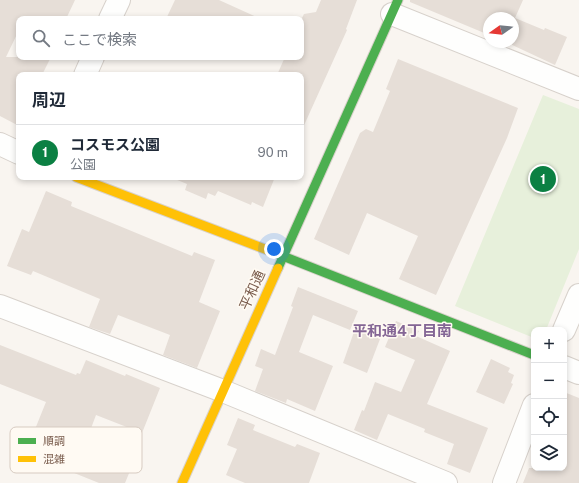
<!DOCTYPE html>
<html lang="ja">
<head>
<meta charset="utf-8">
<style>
	:root { --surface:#fff; --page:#f6f6f7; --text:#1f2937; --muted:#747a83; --line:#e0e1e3; --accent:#0b8043 }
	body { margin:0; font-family:"Public Sans","Noto Sans JP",sans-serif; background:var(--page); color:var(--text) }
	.controls { position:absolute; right:12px; bottom:12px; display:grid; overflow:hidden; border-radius:8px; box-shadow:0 2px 6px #0003 }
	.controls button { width:36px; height:36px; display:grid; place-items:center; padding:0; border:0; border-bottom:1px solid var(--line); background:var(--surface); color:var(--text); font:20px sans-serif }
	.compass { position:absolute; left:483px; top:12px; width:36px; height:36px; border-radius:50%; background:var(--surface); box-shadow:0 2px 6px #0003; rotate:255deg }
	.you { position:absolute; left:274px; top:249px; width:14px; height:14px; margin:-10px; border:3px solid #fff; border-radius:50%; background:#1a73e8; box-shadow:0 0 0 6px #1a73e833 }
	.badge { display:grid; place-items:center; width:26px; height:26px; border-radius:50%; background:var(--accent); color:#fff; font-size:13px; font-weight:700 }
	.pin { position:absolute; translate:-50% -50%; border:2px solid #fff; box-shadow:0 1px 4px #0006 }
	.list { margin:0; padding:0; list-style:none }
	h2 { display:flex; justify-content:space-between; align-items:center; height:52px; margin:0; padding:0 16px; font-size:17px }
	h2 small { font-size:13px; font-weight:400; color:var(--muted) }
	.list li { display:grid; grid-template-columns:26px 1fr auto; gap:12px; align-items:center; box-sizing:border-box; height:56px; padding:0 16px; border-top:1px solid var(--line) }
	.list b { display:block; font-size:15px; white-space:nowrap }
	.list p { margin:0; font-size:13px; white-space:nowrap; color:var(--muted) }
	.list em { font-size:13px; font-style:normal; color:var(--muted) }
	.icon { flex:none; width:22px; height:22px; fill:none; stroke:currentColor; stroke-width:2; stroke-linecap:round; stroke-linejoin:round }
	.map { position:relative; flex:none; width:579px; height:483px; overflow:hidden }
	.search { position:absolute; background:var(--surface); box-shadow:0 2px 6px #0003; left:16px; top:16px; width:288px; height:44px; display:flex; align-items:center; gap:10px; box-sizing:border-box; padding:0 14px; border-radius:8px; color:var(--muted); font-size:15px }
	.panel { position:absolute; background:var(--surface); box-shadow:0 2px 6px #0003; left:16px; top:72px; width:288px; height:108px; border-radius:8px }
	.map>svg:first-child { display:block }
	.green { fill:#e7f0db }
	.building { fill:#e6ded7 }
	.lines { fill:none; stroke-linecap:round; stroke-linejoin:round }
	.street-casing { stroke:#d7d1cb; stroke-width:24 }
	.fast-casing { stroke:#d9d2cb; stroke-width:11 }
	.slow-casing { stroke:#d9d2cb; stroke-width:11 }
	.street { stroke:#fefefd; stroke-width:22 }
	.fast { stroke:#4caf50; stroke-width:9 }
	.slow { stroke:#ffc107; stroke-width:9 }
	.labels { text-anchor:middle; stroke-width:3; stroke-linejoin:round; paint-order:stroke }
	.street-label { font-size:14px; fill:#7a5c4d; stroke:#fffaf3 }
	.neighbourhood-label { font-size:15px; font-weight:bold; fill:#846695; stroke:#fffaf3 }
	.key { fill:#fffaf3; stroke:#d7cbc1; stroke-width:1 }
	.key-label { font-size:11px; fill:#7a5c4d }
</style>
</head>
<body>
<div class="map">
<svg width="579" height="483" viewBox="0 0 579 483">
	<rect width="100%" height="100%" fill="#f9f5f0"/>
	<polygon class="green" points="543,95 579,109 579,249 546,330 534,330 534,338 455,306"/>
	<g class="building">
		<polygon points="0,0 75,0 66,19 19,19 19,30 6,57 51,57 42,75 19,75 19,126 0,116"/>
		<polygon points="175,0 219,0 261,19 166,19"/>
		<polygon points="321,0 357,0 346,29 347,30 301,132 301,75 277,75 285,57 301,57 301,20 304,14 316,12"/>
		<polygon points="410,0 523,0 515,18 544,30 545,28 567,37 555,65 506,42 513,42 513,18 489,18 489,35 410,2"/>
		<polygon points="398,59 518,108 507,138 436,295 399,279 418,236 367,213 349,255 314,239 360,133 366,129 373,132 390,91 386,89"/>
		<polygon points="170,177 275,177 263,207 252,202 251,205 218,191 215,196 208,193 206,199 185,190 187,184"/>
		<polygon points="46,191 72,202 71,206 192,256 194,252 215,260 199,302 220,311 197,368 163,355 170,335 118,315 110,334 89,327 100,299 33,271 31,275 7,266 22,229 29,232"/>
		<polygon points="298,287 358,311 350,330 313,315 299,352 333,366 315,411 287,399 286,403 255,391 263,369 255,366 261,349 275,355 293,307 291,306"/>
		<polygon points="396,321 419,331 416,336 450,351 427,404 488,428 470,473 447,464 454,444 424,432 425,429 388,414 377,440 354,430 362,410 364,411 375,382 401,392 415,360 385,347"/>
		<polygon points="355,329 380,339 367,373 343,363"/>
		<polygon points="0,345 76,375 77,373 80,374 86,360 125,376 126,374 160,388 142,433 96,415 84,447 132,466 125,483 99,483 32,456 33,452 27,449 46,402 0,384"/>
		<polygon points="491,359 510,368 508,372 514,375 511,383 513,384 504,404 476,392"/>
		<polygon points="564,392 579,398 579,483 523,483 529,468 564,468"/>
		<polygon points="238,418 255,425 253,430 295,447 297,444 320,453 309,483 245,483 226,475 237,449 227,445"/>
	</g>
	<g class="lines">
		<g class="street-casing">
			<g id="street">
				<polyline points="392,14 579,89"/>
				<polyline points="110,19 119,0"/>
				<polyline points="85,75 93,57"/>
				<polyline points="0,144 19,153"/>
				<polyline points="0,306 223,391 446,483"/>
				<polyline points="564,330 579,295"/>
				<polyline points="564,367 579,373"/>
				<polyline points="504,483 534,405"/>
			</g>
		</g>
		<g class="fast-casing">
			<g id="fast">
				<polyline points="270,251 534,355"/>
				<polyline points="278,268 398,0"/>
			</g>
		</g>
		<g class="slow-casing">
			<g id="slow">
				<polyline points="76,177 270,251"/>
				<polyline points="182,483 278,268"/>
			</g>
		</g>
		<use href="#street" class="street"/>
		<use href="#fast" class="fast"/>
		<use href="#slow" class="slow"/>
	</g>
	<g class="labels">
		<g class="street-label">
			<text transform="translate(252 290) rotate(-66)" y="5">平和通</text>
		</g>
		<g class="neighbourhood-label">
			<text x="402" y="336">平和通4丁目南</text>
		</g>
	</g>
	<rect x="10" y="427" width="132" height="46" rx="6" class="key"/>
	<rect x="18" y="438" width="18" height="6" fill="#4caf50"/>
	<rect x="18" y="456" width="18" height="6" fill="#ffc107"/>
	<g class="key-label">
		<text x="43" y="445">順調</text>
		<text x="43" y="463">混雑</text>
	</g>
</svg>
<div class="controls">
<button>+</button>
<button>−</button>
<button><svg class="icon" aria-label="locate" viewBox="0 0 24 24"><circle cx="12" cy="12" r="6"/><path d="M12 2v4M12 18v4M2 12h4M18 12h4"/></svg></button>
<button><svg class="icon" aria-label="layers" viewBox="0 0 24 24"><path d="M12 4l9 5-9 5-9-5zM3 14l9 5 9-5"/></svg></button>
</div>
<svg class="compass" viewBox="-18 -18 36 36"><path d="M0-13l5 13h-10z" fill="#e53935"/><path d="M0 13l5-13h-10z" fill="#747a83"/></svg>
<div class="you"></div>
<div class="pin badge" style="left:543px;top:179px">1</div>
<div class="search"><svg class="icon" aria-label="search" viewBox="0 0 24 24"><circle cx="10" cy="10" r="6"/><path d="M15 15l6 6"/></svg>ここで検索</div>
<section class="panel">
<h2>周辺<small></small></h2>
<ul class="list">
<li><span class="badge">1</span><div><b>コスモス公園</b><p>公園</p></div><em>90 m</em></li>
</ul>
</section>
</div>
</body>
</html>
